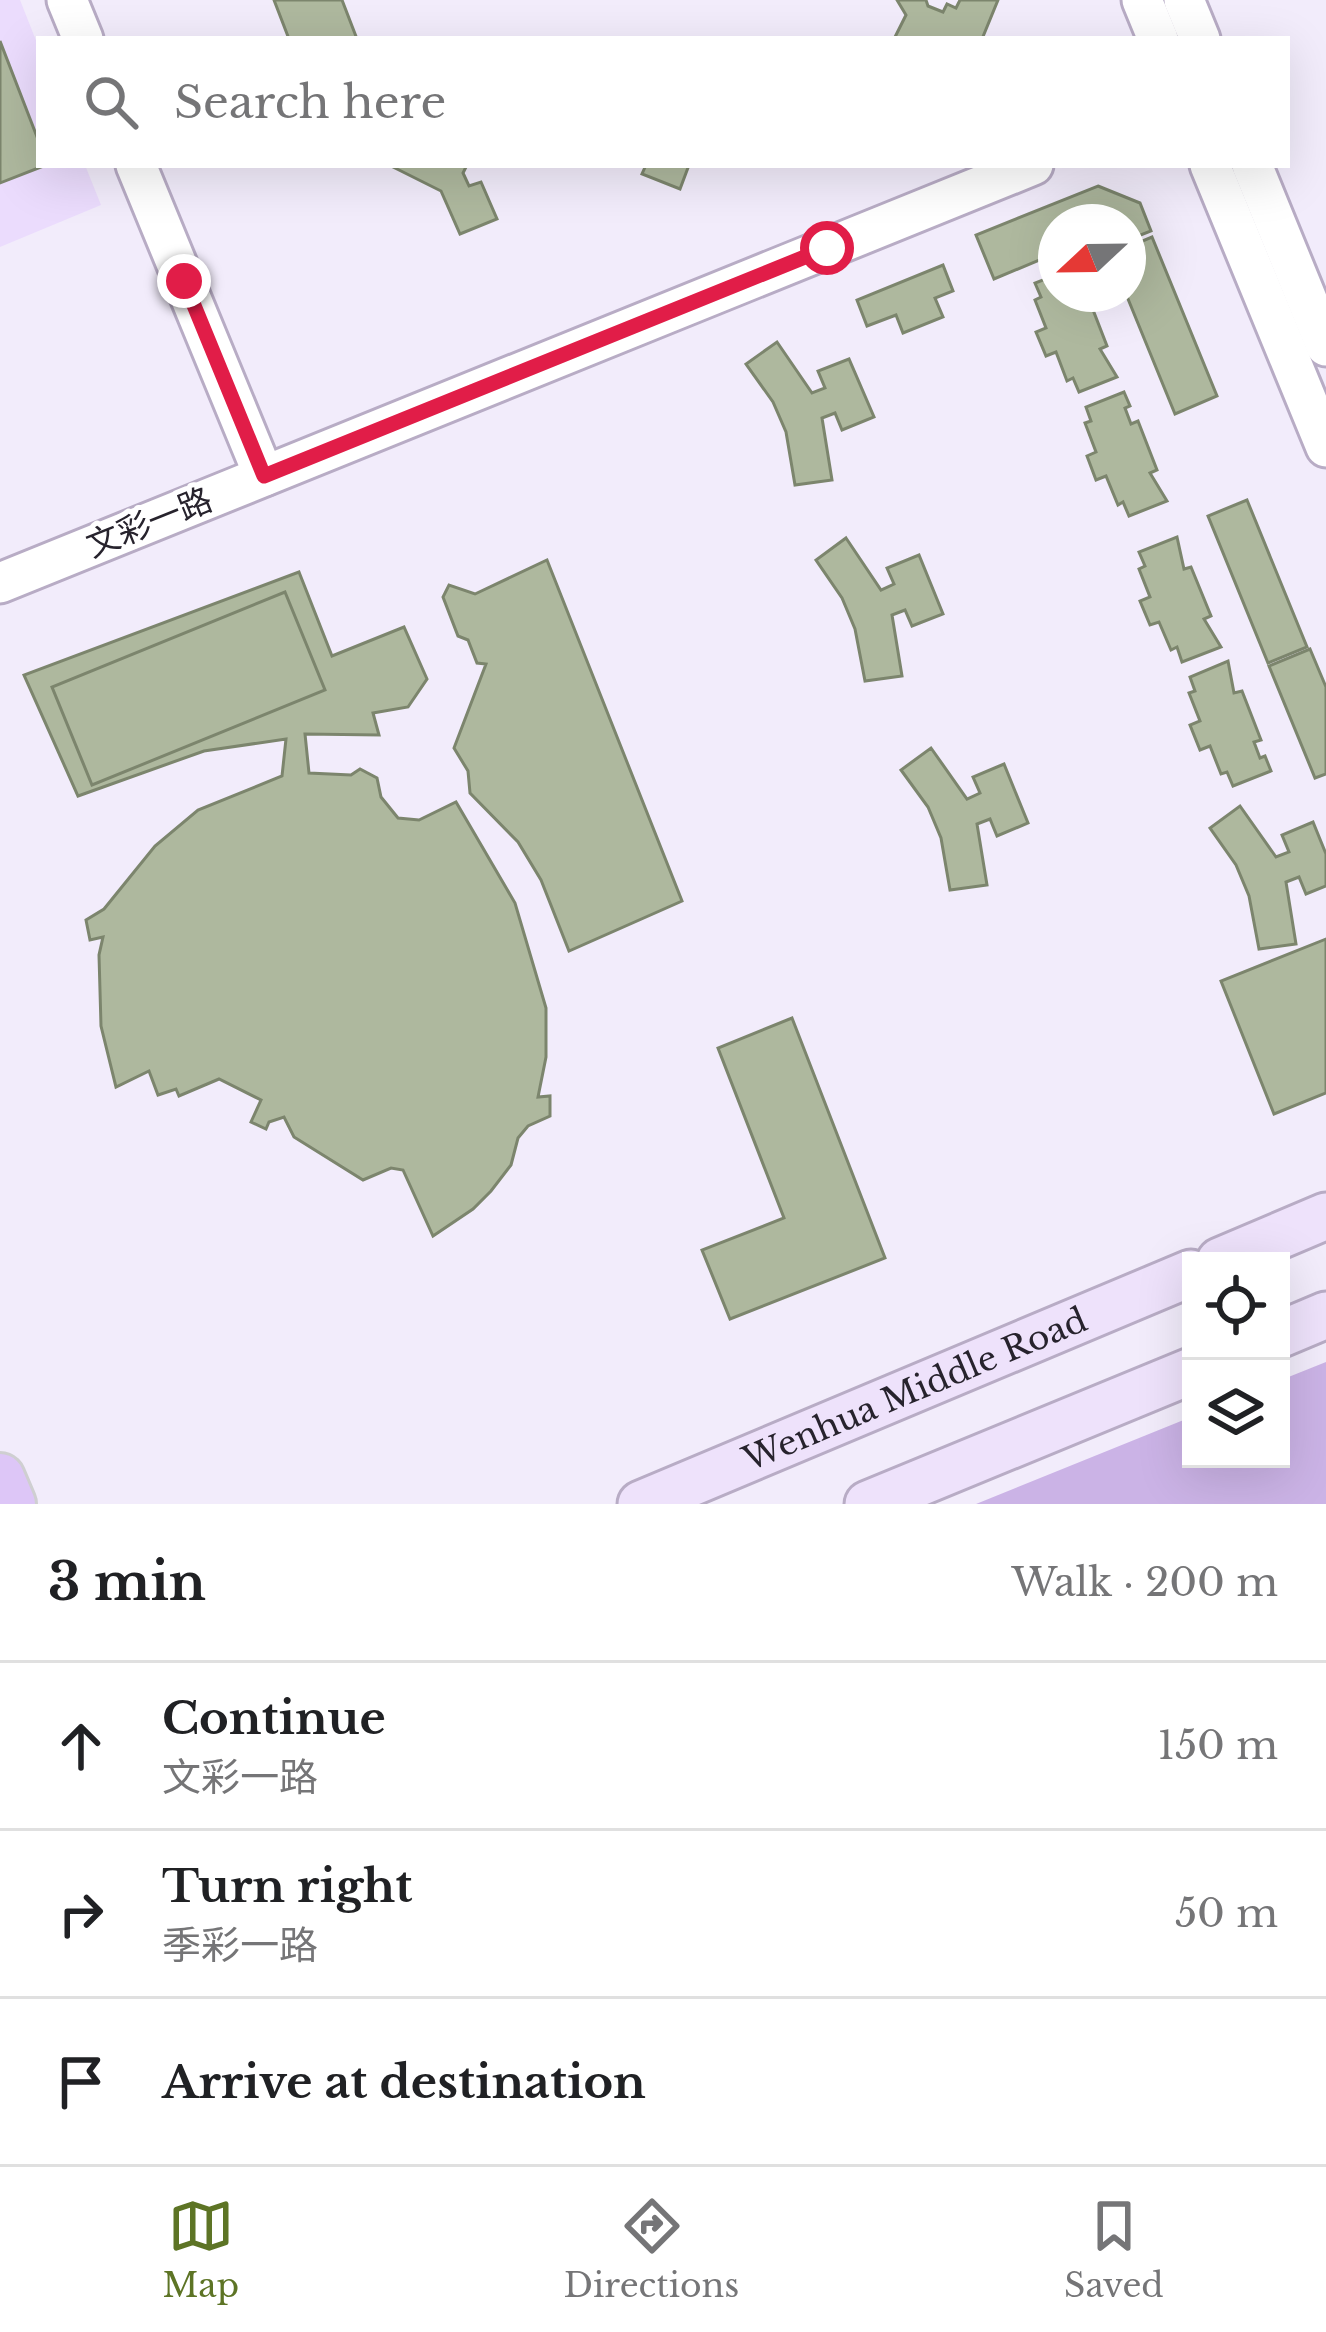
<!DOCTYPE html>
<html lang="en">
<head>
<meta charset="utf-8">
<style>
	:root { --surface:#fff; --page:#f6f6f6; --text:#202124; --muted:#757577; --line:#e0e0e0; --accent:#5d7425 }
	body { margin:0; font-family:"Libre Baskerville","Noto Sans SC",serif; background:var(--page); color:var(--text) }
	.controls { position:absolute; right:36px; bottom:36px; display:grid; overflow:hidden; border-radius:0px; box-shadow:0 12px 48px #0002 }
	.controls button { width:108px; height:108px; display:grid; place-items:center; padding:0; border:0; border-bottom:3px solid var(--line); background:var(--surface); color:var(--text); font:60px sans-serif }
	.compass { position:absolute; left:1038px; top:204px; width:108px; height:108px; border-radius:50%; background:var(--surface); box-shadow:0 12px 48px #0002; rotate:248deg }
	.stop { position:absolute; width:36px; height:36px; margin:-27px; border:9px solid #e11d48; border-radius:50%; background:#fff }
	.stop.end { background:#e11d48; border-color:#fff; box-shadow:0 3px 12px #0008 }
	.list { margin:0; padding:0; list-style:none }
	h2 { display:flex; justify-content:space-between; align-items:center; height:156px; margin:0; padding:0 48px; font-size:51px }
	h2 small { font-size:39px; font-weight:400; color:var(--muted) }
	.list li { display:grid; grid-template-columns:78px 1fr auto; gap:36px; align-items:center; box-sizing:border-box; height:168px; padding:0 48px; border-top:3px solid var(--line) }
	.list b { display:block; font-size:45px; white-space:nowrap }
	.list p { margin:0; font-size:39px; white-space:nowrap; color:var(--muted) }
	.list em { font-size:39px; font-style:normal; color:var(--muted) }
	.icon { flex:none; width:66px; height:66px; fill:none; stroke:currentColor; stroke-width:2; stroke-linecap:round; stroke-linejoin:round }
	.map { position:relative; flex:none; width:1326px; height:1504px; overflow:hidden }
	.search { position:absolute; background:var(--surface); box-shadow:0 12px 48px #0002; left:36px; right:36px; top:36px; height:132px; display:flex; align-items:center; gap:30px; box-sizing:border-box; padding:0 42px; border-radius:0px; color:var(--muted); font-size:45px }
	.sheet { height:660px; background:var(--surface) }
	nav { display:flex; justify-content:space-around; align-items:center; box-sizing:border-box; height:168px; border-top:3px solid var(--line); background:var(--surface); font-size:33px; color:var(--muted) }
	nav a { display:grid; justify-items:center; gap:6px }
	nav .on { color:var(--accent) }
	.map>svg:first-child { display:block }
	.built { fill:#ebdcfd }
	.green { fill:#cbb3e6 }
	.building { fill:#aeb89e; stroke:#7c856d; stroke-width:3 }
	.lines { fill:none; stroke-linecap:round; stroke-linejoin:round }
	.tertiary-casing { stroke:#b8acc5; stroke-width:45 }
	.secondary-casing { stroke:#b8acc5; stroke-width:51 }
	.primary-casing { stroke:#cfcfd1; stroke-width:54 }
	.tertiary { stroke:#fff; stroke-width:39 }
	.secondary { stroke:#eee2fb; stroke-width:45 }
	.primary { stroke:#ddc6f7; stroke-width:48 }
	.route { stroke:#e11d48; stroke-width:15 }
	.labels { text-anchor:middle; stroke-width:10; stroke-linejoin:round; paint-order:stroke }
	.street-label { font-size:33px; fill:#27232d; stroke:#fff }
</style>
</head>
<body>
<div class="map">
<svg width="1326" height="1504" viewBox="0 0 1326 1504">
	<rect width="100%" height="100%" fill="#f2ecfb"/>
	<polygon class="built" points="0,0 20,0 39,48 39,165 85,165 101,205 0,247"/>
	<polygon class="green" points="1326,1362 1326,1504 976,1504 1191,1417 1191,1459 1281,1459 1281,1380"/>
	<g class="building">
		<polygon points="274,0 342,0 357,39 289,39"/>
		<polygon points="897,0 926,0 928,6 943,12 947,4 956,8 960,0 998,0 982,39 894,39 906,15"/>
		<polygon points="0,41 39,142 39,165 46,165 0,183"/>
		<polygon points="389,165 467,165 463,173 469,186 481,182 497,219 460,234 441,191"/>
		<polygon points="646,165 689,165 680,189 642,174"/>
		<polygon points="1098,186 1140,203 1151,231 1128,240 1128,222 1056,222 1056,253 994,279 976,235"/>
		<polygon points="1152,237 1217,396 1175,414 1126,294 1128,247"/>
		<polygon points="943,265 953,291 935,298 943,317 903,333 896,315 867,326 857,300"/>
		<polygon points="1056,275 1056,294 1078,294 1080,300 1088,297 1107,346 1100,349 1117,377 1079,392 1073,378 1067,381 1056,352 1046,356 1036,332 1046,328 1035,300 1041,297 1035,283"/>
		<polygon points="777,342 812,393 825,388 818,371 849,359 874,417 842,430 835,413 822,418 832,480 795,485 786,432 773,402 746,364"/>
		<polygon points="1124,392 1130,406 1125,408 1131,424 1138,421 1157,470 1150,473 1167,501 1129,516 1123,502 1118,505 1106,476 1096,480 1087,456 1096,452 1085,423 1091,421 1086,407"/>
		<polygon points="1247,500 1307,647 1268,663 1208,516"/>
		<polygon points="1177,537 1184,569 1191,567 1211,616 1204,619 1221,647 1182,662 1177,647 1171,650 1159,622 1150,625 1140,601 1150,597 1139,569 1145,566 1139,552"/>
		<polygon points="846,538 881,590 894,584 887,568 919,555 943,614 912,626 905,610 892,615 902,676 865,681 855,629 842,598 816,560"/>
		<polygon points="547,560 682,901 569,951 541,880 518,842 470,793 468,771 454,748 486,664 477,663 468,640 458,636 443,597 449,585 475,594"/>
		<polygon points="299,572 332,656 404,627 427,679 408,707 373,713 379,735 305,734 309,773 351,775 360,769 377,778 381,797 398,818 419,820 456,802 515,903 546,1008 546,1057 538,1097 550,1096 550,1116 528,1126 518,1138 511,1165 491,1191 473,1209 433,1236 403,1170 391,1168 363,1180 294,1137 284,1117 269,1122 266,1129 251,1122 261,1100 219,1079 179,1096 176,1089 158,1095 149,1071 116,1087 101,1026 99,955 103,937 90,940 86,920 104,909 155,846 198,810 282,776 286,739 204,751 78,796 24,675"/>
		<polygon points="285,592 325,690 92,785 52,687"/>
		<polygon points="1310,649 1326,687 1326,774 1315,778 1269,666"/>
		<polygon points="1228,661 1234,693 1242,691 1261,740 1254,742 1260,758 1265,756 1271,771 1233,786 1227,772 1221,774 1210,746 1200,750 1190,725 1200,721 1189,693 1195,691 1190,677"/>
		<polygon points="931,748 967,799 980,793 973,777 1004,764 1028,823 997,836 990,819 977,824 987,885 950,890 941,838 928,807 901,770"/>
		<polygon points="1240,806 1276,857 1289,852 1282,835 1313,822 1326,854 1326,886 1306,894 1299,877 1286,882 1296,944 1259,949 1249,896 1236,865 1210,828"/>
		<polygon points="1326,939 1326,1093 1274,1114 1221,981"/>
		<polygon points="792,1018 885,1258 730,1319 702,1250 784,1218 718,1048"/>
	</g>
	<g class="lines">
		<g class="tertiary-casing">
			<g id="tertiary">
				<polyline points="67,0 83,39"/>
				<polyline points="1142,0 1158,39"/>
				<polyline points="1184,0 1200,39"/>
				<polyline points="136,165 264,476"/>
				<polyline points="1210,165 1326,447"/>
				<polyline points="1252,165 1326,346"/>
				<polyline points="0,583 1033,165"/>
			</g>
		</g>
		<g class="secondary-casing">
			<g id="secondary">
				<polyline points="1220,1261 1326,1216"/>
				<polyline points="1281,1334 1326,1315"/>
				<path id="s1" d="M641,1504L1191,1273"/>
				<polyline points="868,1504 1191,1371"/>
			</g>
		</g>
		<g class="primary-casing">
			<polyline id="primary" points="0,1478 11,1504"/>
		</g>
		<use href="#tertiary" class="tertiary"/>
		<use href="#secondary" class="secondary"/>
		<use href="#primary" class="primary"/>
	</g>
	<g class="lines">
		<polyline class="route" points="184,281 264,476 827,248"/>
	</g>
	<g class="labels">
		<g class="street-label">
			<text transform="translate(149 522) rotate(-22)" y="12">文彩一路</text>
			<text dy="12" stroke="none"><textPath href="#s1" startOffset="297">Wenhua Middle Road</textPath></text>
		</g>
	</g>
</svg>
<div class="controls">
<button><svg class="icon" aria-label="locate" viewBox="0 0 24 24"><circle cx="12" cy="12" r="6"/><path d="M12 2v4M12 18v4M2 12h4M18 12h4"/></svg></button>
<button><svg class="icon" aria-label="layers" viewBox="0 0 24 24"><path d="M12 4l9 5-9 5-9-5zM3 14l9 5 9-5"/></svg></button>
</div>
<svg class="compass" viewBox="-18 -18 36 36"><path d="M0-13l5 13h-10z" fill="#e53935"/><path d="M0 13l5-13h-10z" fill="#757577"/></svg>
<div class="stop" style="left:827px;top:248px"></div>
<div class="stop end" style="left:184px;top:281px"></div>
<div class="search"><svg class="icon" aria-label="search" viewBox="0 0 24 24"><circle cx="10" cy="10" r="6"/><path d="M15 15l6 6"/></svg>Search here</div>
</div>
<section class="sheet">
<h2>3 min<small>Walk · 200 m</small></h2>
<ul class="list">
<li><svg class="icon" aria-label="ahead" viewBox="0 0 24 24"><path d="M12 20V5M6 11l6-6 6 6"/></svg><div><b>Continue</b><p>文彩一路</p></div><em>150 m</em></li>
<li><svg class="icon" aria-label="right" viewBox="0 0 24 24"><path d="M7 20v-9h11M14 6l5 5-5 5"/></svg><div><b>Turn right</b><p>季彩一路</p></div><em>50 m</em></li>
<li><svg class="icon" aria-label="arrive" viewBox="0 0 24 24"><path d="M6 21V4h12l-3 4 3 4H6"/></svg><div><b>Arrive at destination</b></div></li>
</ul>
</section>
<nav>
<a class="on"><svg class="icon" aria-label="map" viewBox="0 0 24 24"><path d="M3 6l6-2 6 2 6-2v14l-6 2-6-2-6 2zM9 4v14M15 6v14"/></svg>Map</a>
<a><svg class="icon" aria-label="directions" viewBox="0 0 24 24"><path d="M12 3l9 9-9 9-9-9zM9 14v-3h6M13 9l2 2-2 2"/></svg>Directions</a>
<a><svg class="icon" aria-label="saved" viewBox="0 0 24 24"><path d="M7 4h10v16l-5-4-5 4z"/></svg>Saved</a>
</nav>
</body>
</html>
